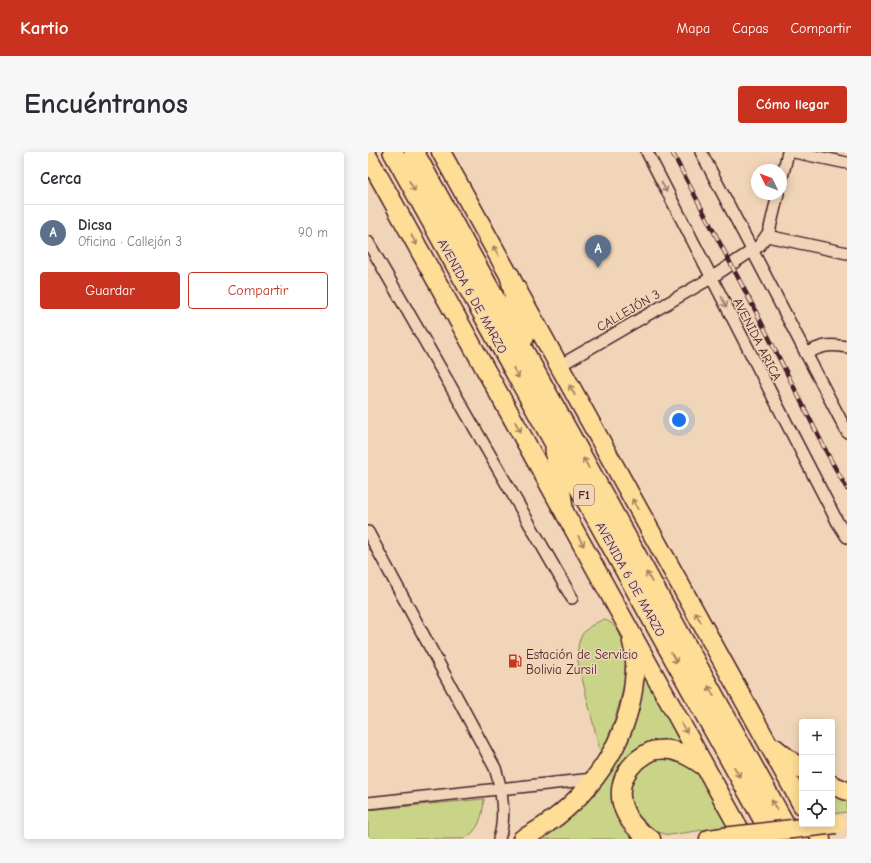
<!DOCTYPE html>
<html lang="es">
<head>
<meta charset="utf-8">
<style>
	:root { --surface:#fff; --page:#f7f7f7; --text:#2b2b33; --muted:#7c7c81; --line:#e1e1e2; --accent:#c8321e }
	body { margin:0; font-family:"Comic Neue",sans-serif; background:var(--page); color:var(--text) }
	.controls { position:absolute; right:12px; bottom:12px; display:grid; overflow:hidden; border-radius:4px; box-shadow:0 2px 10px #0003 }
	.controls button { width:36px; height:36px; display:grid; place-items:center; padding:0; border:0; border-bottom:1px solid var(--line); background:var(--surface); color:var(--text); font:20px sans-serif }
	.compass { position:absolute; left:383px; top:12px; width:36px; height:36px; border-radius:50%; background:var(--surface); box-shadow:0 2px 10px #0003; rotate:313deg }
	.you { position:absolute; left:311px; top:268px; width:14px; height:14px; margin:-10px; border:3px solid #fff; border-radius:50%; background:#1a73e8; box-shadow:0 0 0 6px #1a73e833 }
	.badge { display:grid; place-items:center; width:26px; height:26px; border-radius:50%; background:var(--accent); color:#fff; font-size:13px; font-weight:700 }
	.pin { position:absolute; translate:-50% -33px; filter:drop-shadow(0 1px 2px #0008) }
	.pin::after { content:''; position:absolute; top:21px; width:14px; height:12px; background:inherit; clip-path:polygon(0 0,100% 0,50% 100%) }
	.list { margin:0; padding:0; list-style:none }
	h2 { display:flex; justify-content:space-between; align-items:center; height:52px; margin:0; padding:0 16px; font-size:17px }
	h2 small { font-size:13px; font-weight:400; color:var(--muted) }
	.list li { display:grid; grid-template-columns:26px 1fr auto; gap:12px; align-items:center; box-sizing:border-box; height:56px; padding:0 16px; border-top:1px solid var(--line) }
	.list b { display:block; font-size:15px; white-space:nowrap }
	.list p { margin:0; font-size:13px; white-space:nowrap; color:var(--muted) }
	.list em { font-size:13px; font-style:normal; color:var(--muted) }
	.actions { display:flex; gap:8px; padding:12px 16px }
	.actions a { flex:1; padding:9px 0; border:1px solid var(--accent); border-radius:4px; text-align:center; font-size:14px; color:var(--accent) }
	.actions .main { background:var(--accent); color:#fff }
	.icon { flex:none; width:22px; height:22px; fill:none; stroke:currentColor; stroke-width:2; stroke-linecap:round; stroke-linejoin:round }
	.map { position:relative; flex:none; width:479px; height:687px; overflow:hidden; border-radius:4px }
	header { display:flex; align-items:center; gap:24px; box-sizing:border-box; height:56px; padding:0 20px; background:var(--accent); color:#fff }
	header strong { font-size:19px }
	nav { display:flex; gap:22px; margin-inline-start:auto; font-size:14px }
	.intro { display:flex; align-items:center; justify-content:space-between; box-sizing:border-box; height:96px; padding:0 24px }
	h1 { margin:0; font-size:28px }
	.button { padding:10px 18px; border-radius:4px; background:var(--accent); color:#fff; font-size:14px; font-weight:700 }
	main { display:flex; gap:24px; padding:0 24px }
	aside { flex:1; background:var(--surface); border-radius:4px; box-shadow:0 2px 10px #0003 }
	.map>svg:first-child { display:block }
	.green { fill:#c9d488; stroke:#8a7a5a }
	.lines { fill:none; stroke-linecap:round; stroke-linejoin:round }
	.minor-casing { stroke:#4a1f2b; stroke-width:14 }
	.primary-casing { stroke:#4a1f2b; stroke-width:21 }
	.trunk-casing { stroke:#4a1f2b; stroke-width:22 }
	.minor { stroke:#f1d5b8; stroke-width:11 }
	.primary { stroke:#fedd96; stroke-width:18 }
	.trunk { stroke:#fedd96; stroke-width:19 }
	.rail-casing { stroke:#4a1f2b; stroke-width:4.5 }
	.rail { stroke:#f1d5b8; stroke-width:3; stroke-dasharray:9; stroke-linecap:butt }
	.primary-bridge-casing { stroke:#4a1f2b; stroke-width:21; stroke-linecap:butt }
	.primary-bridge { stroke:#fedd96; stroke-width:18 }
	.oneway { stroke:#a47e60 }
	.oneway2 { stroke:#9e7a72 }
	.labels { text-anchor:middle; stroke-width:3; stroke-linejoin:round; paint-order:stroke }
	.shield { fill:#f1d5b8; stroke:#7c5655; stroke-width:1 }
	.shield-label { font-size:12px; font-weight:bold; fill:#4a1f2b }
	.street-label { font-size:13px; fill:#4a1f2b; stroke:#f1d5b8 }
	.poi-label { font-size:13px; fill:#4a1f2b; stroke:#f1d5b8; text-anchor:start }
</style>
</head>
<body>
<header>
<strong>Kartio</strong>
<nav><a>Mapa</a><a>Capas</a><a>Compartir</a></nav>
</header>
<div class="intro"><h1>Encuéntranos</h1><a class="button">Cómo llegar</a></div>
<main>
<aside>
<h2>Cerca<small></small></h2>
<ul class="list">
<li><span class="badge" style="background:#5c6f8a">A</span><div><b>Dicsa</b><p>Oficina · Callejón 3</p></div><em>90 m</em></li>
</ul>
<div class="actions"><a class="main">Guardar</a><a>Compartir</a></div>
</aside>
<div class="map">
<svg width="479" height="687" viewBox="0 0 479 687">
	<rect width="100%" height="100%" fill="#f1d5b8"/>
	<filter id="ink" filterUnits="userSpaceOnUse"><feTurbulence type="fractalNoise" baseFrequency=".025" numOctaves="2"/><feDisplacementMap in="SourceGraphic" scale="8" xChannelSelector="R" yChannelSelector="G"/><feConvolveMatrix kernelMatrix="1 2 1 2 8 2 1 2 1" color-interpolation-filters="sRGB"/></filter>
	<g filter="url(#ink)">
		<g class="green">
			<path d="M236,467C239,469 244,471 246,474C273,503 246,572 233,603L210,510C208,485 214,477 236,467Z"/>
			<path d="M275,517L314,595L300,592L246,628C243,651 246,674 266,687H173C220,655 257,614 271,557C274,544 274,530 275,517Z"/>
			<path d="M286,606C306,606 318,607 332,623L363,674L301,683L285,679L265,663C259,628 257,628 286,606Z"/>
			<polygon points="464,642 479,646 479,660 464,662"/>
			<path d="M116,647C115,663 111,680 95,687H0V658Z"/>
		</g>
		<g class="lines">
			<g class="minor-casing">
				<g id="minor">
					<polyline points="279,0 470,371 479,385"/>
					<polyline points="333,0 479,280"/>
					<polyline points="426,0 479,11"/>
					<polyline points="413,30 420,0"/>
					<polyline points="399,84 479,101"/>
					<polyline points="0,90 204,446"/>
					<path d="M438,202C453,193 462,192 479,195"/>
					<polyline points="191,214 343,126 391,94 401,80 410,42"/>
					<path d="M0,380L127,616C134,637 138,665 131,687"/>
					<polyline points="0,651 225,627"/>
				</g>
			</g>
			<g class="primary-casing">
				<g id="primary">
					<polyline points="73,0 434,653"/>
					<polyline points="0,5 377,687"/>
					<polyline points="407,596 434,618"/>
					<polyline points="464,633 479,639"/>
					<polyline points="445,672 453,687"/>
					<path d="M154,687C211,657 255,603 265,538C267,521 269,506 264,490"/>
					<path d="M283,687C254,670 240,636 268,609C273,605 282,598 289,598C307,595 323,605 337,615"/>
					<polyline points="341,687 355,685"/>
				</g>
			</g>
			<g class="trunk-casing">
				<g id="trunk">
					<polyline points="25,0 406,687"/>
					<polyline points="46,0 425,687"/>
					<polyline points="142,124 156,186"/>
					<polyline points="187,298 195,356"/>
				</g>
			</g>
			<use href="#minor" class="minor"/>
			<use href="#primary" class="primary"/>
			<use href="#trunk" class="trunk"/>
			<g class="rail-casing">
				<polyline id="rail" points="304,0 386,156 460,303 479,337"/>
			</g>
			<use href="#rail" class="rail"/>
			<g class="primary-bridge-casing">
				<polyline id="primary-bridge" points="355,685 468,672"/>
			</g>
			<use href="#primary-bridge" class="primary-bridge"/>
		</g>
		<defs><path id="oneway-shaft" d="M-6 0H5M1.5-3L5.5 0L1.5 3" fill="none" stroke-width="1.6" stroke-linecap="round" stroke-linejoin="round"/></defs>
		<g class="oneway">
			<use href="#oneway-shaft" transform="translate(44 34) rotate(61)"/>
			<use href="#oneway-shaft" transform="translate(46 88) rotate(61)"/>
			<use href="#oneway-shaft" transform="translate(128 99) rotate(-119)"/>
			<use href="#oneway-shaft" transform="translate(148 221) rotate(61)"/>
			<use href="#oneway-shaft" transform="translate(204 238) rotate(-119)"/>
			<use href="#oneway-shaft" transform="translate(150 275) rotate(61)"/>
			<use href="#oneway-shaft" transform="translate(218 311) rotate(-119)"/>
			<use href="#oneway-shaft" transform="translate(267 352) rotate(-119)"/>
			<use href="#oneway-shaft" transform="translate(213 389) rotate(61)"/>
			<use href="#oneway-shaft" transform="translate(281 425) rotate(-119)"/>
			<use href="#oneway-shaft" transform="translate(330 465) rotate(-119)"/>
			<use href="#oneway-shaft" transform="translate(306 506) rotate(61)"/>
			<use href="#oneway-shaft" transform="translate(343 539) rotate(-119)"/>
			<use href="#oneway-shaft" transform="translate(316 576) rotate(61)"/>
			<use href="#oneway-shaft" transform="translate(369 620) rotate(61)"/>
			<use href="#oneway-shaft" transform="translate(406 653) rotate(-119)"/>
		</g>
		<g class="oneway2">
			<use href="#oneway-shaft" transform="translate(296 35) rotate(63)"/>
			<use href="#oneway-shaft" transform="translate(356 150) rotate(63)"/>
		</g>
	</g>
	<defs>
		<g id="fuel-bare" transform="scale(1.08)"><path d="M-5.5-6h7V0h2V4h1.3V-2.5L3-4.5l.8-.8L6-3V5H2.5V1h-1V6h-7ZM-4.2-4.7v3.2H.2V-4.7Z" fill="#c8321e" stroke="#f1d5b8" stroke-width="2.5" paint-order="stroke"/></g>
	</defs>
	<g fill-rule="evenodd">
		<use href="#fuel-bare" x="147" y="509"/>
	</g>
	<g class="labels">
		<rect class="shield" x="206" y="333" width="20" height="20" rx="3"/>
		<g class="shield-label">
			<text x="216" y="347">F1</text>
		</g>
		<g class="street-label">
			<text transform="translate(105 144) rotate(61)" y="5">AVENIDA 6 DE MARZO</text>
			<text transform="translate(260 158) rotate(-30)" y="5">CALLEJÓN 3</text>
			<text transform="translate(390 187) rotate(63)" y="5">AVENIDA ARICA</text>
			<text transform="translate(263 427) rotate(61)" y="5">AVENIDA 6 DE MARZO</text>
		</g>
		<g class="poi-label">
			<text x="158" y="507">Estación de Servicio<tspan x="158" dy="15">Bolivia Zursil</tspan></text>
		</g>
	</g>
</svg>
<div class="controls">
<button>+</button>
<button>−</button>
<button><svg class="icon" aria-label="locate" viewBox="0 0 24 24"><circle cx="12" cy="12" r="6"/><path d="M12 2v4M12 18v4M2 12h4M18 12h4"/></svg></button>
</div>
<svg class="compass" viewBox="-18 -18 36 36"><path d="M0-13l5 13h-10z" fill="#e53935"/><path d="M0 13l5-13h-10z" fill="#7c7c81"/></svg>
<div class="you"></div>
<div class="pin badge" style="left:230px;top:116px;background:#5c6f8a">A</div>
</div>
</main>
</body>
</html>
